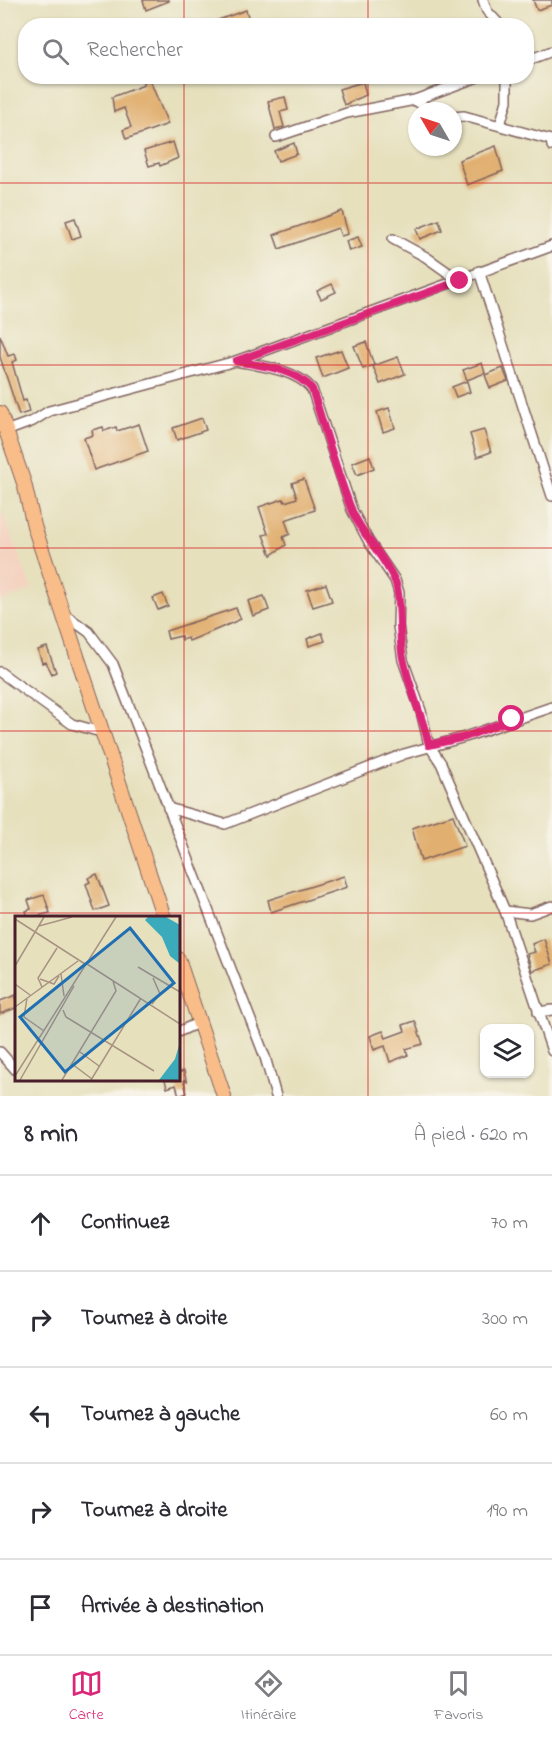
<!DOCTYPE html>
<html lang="fr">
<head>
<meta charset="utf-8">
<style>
	:root { --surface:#fff; --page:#f2f2f3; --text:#2b2b33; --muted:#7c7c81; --line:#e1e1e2; --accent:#db2777 }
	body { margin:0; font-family:"Indie Flower",sans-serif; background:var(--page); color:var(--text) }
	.controls { position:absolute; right:18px; bottom:18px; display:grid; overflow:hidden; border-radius:12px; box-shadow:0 2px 4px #0004 }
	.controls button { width:54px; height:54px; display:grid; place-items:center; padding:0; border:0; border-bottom:2px solid var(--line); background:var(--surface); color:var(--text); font:30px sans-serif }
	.compass { position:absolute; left:408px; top:102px; width:54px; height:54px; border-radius:50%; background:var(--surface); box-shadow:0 2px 4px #0004; rotate:309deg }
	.stop { position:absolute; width:18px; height:18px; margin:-14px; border:4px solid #db2777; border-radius:50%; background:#fff }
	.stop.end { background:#db2777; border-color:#fff; box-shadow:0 2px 6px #0008 }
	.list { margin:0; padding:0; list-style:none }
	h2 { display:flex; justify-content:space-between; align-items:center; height:78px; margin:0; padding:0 24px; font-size:26px }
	h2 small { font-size:20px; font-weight:400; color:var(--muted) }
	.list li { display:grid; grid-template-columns:39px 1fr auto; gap:18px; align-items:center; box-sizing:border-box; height:96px; padding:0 24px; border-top:2px solid var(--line) }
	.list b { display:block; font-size:22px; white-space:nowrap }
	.list em { font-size:20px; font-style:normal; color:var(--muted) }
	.icon { flex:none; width:33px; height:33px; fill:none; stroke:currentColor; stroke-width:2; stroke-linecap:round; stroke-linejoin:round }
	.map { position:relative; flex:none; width:552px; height:1096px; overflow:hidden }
	.search { position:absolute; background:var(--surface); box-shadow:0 2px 4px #0004; left:18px; right:18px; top:18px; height:66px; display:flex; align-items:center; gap:15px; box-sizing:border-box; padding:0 21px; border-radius:24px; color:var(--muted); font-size:22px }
	.sheet { height:558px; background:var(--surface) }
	nav { display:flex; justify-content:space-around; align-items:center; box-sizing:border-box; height:84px; border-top:2px solid var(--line); background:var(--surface); font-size:16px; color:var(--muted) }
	nav a { display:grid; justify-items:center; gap:3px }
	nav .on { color:var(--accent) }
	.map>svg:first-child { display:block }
	.built { fill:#f4d3c1 }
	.building { fill:#e1af70 }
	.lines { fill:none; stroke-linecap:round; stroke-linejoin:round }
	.minor-casing { stroke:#81635e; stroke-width:12 }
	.highway-casing { stroke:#81635e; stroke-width:16 }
	.minor { stroke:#fff; stroke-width:9 }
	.highway { stroke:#f8bd89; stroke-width:14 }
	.route { stroke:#db2777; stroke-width:8 }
	.grid { fill:none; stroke:#d62828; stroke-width:1.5; stroke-opacity:0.55 }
	.inset-road { fill:none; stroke:#a89383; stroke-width:1.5 }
	.view { fill:#1f6fb2; fill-opacity:0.15; stroke:#1f6fb2; stroke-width:3 }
	.inset-edge { fill:none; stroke:#4a1f2b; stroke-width:3 }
</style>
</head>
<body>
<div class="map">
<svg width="552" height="1096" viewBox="0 0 552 1096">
	<rect width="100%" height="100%" fill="#f7f3e8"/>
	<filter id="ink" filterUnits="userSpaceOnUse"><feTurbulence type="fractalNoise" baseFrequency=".0167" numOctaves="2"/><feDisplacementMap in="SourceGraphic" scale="12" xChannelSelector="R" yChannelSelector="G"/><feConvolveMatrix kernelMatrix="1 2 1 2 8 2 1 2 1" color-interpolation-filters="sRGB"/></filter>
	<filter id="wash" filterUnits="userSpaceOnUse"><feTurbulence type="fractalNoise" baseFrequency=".008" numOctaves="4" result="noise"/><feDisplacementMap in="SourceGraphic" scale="24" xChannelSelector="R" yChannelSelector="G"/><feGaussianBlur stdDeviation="1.35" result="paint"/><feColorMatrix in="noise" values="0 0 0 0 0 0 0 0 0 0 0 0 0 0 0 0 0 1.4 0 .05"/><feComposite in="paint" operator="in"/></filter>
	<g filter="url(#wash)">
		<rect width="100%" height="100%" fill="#e6e0bd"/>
		<polygon class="built" points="0,507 32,589 0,602"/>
		<g id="blocks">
			<g class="building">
				<polygon points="143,0 169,0 169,1 146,10"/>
				<polygon points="533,0 552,0 552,5 537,10"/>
				<polygon points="246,10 251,26 205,26 204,25"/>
				<polygon points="140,76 148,76 168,124 126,139 123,130 131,127 124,108 114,112 112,97 144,85"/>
				<polygon points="363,82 366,95 344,105 339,89"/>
				<polygon points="285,97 288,110 280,112 284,127 275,129 268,101"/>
				<polygon points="173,142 178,158 160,166 159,163 149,166 144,151"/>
				<polygon points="294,143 297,154 278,161 274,151"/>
				<polygon points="496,146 503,171 467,185 459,160"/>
				<polygon points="342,211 348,234 341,236 338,228 279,249 274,235"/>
				<polygon points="75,218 81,236 72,239 66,221"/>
				<polygon points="439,220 442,230 420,239 416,229"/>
				<polygon points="358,237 362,247 349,251 346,241"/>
				<polygon points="332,284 336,292 321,299 317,291"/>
				<polygon points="0,335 8,356 15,354 17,360 12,362 23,401 26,400 29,412 19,415 0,357"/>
				<polygon points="366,342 374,365 363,369 354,346"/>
				<polygon points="341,350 348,368 323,378 316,358"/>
				<polygon points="398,357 405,374 380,384 373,366"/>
				<polygon points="482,363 485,373 467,380 463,370"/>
				<polygon points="503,368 508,381 490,388 485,375"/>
				<polygon points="467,381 470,392 456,397 452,387"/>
				<polygon points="389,408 395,428 383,432 377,412"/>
				<polygon points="202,418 206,430 177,440 173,428"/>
				<polygon points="139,424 148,451 94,470 84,438 93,435 92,430 103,427 104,431 116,427 117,431"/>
				<polygon points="484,430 491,452 477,457 470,434"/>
				<polygon points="370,456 374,468 357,475 352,463"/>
				<polygon points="304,479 315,510 285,520 290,534 283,537 286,545 271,555 263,535 268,534 259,507 283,499 285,502 297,498 292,483"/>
				<polygon points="326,584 332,601 313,607 307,590"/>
				<polygon points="163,594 168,606 158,610 153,598"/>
				<polygon points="264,596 269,610 253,616 248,601"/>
				<polygon points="236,608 241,619 218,629 189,641 188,638 182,640 181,636 168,639 166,631"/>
				<polygon points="322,633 325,641 309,646 307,639"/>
				<polygon points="47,647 56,672 52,674 46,662 42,663 38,650"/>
				<polygon points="453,815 465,846 421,861 412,828"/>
				<polygon points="97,874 109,906 95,911 86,884 90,882 88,878"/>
				<polygon points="344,876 347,887 271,912 268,900"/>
				<polygon points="44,895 50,913 28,918 26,911 31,909 28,900"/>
				<polygon points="544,939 552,964 532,971 527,954 535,952 532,944"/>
				<polygon points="16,995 16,1008 0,1014 0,1001"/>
				<polygon points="415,1021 423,1044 406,1049 408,1055 390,1062 385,1046 374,1050 370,1036 383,1031 386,1038 405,1031 403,1025"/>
				<polygon points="184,1071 186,1079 184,1080 188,1081 184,1082 187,1093 179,1096 176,1085 167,1088 165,1080 178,1080 178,1073"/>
			</g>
		</g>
	</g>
	<g filter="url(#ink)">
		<use href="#blocks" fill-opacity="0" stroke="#81635e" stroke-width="1.5"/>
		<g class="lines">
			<g class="minor-casing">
				<g id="minor">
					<polyline points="483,0 487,11 501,26"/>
					<polyline points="526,61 552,51"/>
					<polyline points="415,100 431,111"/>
					<polyline points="453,117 464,116 551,140 552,146"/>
					<polyline points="500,125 507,101 507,76"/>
					<polyline points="276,137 347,113 415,100 480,76"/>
					<polyline points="393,239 426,257 460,281"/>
					<polyline points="479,271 552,496"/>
					<path d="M236,361C261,366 295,369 312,389L352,510L369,542L395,580L399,593L398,626L403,660L421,711L429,745L441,763L505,911L552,1051"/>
					<polyline points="6,431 33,421 49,411 236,361 552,246"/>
					<polyline points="65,615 89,632 113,664 265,1057 276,1096"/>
					<polyline points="0,672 72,724 101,732"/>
					<polyline points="168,808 225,824 404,754 465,737 552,707"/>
					<polyline points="505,911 530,914 552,906"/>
					<polyline points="538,1012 552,1010"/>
					<polyline points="178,1032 200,1022"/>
					<polyline points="0,1052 16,1070"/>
				</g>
			</g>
			<g class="highway-casing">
				<g id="highway">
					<polyline points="0,413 24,483 34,526 164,918"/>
					<polyline points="178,959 224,1096"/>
				</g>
			</g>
			<use href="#minor" class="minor"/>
			<use href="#highway" class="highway"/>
		</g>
	</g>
	<g class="lines" filter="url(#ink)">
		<path class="route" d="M460,281L236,361C261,366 295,368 312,389C325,429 336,472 352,511C363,536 384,556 395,581C402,598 398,636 403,658C409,687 422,716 429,745L465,737L512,719"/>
	</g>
	<path class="grid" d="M184,0V26M368,0V26M184,76V1096M368,76V1096M0,183H552M0,365H552M0,548H552M0,731H552M0,913H552"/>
	<g transform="translate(15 916)">
		<rect width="165" height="165" fill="#e6e0bd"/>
		<path d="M133,1H151L165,9V48L155,40L147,21L130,4ZM165,126V164H144L160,143Z" fill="#3baaba"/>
		<path class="inset-road" d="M0,3L70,48M24,10L57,1M72,48L165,108M0,50L29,1M123,51L165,76M46,58L49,80M25,63L39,68L44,60M0,68L15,79M27,71L23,62L42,32M12,82L9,101L29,115M137,88L145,78L138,62M0,91L63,45M48,94L51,101L139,155M65,136L84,150M57,148L77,163M0,160L101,1M5,164L59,70M47,164L101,75L98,65M76,164L126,82"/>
		<path class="view" d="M115,12L159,67L50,156L5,101Z"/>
		<rect width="165" height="165" class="inset-edge"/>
	</g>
</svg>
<div class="controls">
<button><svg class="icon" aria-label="layers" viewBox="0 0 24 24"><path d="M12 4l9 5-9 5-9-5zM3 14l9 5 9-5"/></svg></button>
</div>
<svg class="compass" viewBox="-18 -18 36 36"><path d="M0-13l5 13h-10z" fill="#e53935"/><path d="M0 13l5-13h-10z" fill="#7c7c81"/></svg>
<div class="stop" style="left:512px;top:719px"></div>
<div class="stop end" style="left:460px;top:281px"></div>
<div class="search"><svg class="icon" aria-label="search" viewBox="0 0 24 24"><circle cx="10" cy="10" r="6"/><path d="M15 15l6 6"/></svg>Rechercher</div>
</div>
<section class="sheet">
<h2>8 min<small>À pied · 620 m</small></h2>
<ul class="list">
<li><svg class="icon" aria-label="ahead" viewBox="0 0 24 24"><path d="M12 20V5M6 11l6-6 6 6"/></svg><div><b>Continuez</b></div><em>70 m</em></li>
<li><svg class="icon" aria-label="right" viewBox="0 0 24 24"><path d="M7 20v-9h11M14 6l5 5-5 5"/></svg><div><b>Tournez à droite</b></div><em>300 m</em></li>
<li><svg class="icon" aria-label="left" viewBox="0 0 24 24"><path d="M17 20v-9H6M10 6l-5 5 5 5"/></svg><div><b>Tournez à gauche</b></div><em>60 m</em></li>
<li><svg class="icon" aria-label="right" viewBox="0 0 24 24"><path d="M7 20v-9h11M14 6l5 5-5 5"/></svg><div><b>Tournez à droite</b></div><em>190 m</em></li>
<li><svg class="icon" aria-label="arrive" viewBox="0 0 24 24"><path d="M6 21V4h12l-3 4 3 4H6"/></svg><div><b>Arrivée à destination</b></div></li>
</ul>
</section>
<nav>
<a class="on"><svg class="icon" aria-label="map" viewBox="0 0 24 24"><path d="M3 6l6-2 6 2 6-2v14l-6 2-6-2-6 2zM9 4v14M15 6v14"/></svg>Carte</a>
<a><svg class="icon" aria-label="directions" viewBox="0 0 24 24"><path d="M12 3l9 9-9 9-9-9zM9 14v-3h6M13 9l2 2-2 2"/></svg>Itinéraire</a>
<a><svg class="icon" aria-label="saved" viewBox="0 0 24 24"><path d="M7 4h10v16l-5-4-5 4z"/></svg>Favoris</a>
</nav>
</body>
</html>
